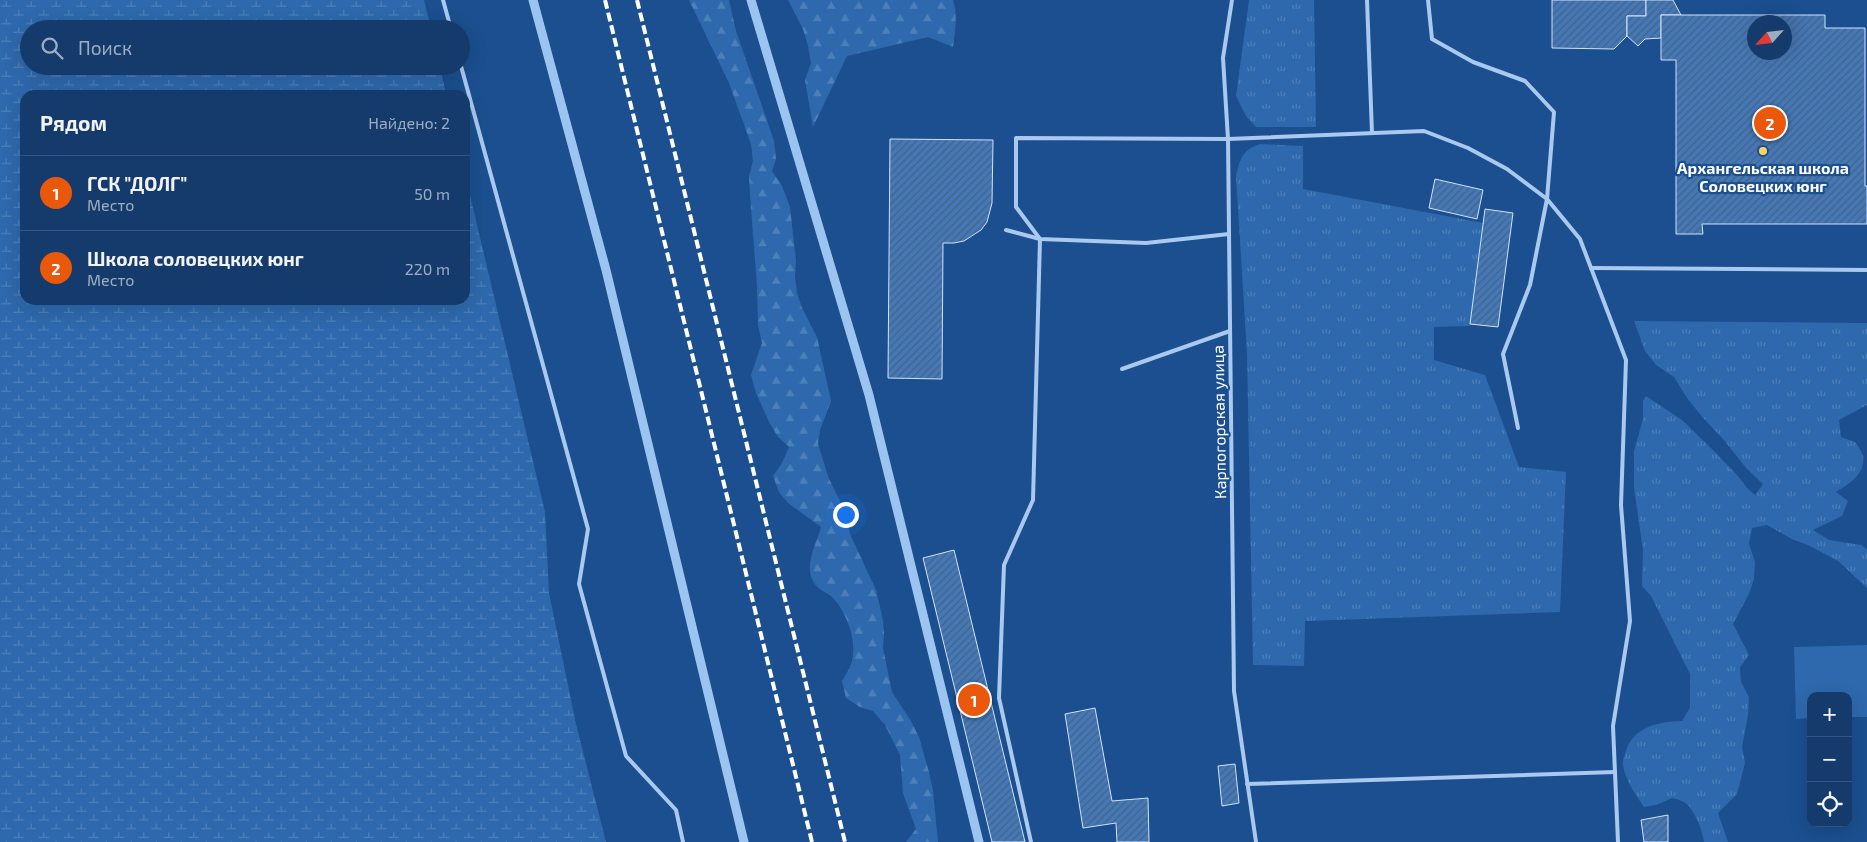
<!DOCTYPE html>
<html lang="ru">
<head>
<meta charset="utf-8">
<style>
	:root { --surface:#143b6b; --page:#214673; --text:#f1f3f6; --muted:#9dadc1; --line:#33557e; --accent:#ea580c }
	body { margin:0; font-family:"Exo 2",sans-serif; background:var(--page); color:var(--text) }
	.controls { position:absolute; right:15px; bottom:15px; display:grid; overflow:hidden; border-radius:10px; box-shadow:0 5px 20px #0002 }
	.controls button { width:45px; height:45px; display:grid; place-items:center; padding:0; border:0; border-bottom:1px solid var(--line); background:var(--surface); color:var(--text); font:25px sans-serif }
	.compass { position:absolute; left:1747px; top:15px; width:45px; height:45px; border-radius:50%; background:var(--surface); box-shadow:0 5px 20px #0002; rotate:243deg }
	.you { position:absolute; left:845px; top:514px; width:18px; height:18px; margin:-12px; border:4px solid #fff; border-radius:50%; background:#1a73e8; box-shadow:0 0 0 8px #1a73e833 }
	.badge { display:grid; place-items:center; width:32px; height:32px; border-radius:50%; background:var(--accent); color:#fff; font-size:16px; font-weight:700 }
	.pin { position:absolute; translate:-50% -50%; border:2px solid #fff; box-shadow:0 1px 5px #0006 }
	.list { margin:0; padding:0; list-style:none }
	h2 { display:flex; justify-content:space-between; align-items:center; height:65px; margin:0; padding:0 20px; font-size:21px }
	h2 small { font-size:16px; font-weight:400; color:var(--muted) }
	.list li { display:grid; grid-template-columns:32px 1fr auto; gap:15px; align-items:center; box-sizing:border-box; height:75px; padding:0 20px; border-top:1px solid var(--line) }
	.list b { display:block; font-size:19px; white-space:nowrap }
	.list p { margin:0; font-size:16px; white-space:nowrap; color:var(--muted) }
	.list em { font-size:16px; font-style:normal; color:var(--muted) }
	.icon { flex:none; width:28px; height:28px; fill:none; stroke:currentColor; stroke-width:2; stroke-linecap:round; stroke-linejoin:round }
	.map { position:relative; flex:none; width:1867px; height:842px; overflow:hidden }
	.search { position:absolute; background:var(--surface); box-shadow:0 5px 20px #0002; left:20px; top:20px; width:450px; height:55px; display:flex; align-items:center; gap:12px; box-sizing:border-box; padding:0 18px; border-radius:28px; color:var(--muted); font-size:19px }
	.panel { position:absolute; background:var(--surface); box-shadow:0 5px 20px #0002; left:20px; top:90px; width:450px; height:215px; border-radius:15px }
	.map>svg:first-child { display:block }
	.grass { fill:url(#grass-tufts) }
	.forest { fill:url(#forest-firs) }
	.wetland { fill:url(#wetland-marsh) }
	.garden { fill:#2e69ad }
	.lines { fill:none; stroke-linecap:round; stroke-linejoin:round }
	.stream { stroke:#9cc4f0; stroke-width:9 }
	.building { fill:url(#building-hatch); stroke:#cfe3fa; fill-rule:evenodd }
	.lane { stroke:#a9c9ee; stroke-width:4 }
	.rail { stroke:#fff; stroke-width:4; stroke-dasharray:9 4; stroke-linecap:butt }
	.poi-dot { fill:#ffd166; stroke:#1b4f8f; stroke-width:2 }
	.labels { text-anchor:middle; stroke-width:4.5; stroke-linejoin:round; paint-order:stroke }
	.poi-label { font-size:16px; font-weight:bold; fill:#fff; stroke:#1b4f8f }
	.street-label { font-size:16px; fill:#fff; stroke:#1b4f8f }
</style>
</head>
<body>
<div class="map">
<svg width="1867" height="842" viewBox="0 0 1867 842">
	<defs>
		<pattern id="grass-tufts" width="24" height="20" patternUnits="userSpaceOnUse" patternTransform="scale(1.25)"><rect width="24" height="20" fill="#2e69ad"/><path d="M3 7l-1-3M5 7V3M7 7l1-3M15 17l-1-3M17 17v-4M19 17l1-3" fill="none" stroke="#4d80b9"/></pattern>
		<pattern id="forest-firs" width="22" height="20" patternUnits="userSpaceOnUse" patternTransform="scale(1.25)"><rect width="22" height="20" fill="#2e69ad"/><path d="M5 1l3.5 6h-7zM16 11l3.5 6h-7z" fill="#4d80b9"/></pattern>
		<pattern id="wetland-marsh" width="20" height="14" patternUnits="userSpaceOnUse" patternTransform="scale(1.25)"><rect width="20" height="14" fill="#2e69ad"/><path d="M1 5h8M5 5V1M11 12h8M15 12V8" fill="none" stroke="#4d80b9"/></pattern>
		<pattern id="building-hatch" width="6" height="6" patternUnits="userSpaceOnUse" patternTransform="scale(1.25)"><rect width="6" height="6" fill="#4478b7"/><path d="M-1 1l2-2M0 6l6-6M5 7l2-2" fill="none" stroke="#486282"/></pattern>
	</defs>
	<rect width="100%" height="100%" fill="#1b4f8f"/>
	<g class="grass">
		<polygon points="1249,0 1314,0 1316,127 1256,127 1246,116 1236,96"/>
		<path d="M1260,144L1303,146V189L1483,223L1470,326L1434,327V360L1485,375L1519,467L1566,472L1560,612L1305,621L1304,666L1253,665L1247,354L1236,176C1240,159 1242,150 1260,144Z"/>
		<path d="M1634,321L1867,323V405L1839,420L1841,437L1855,442C1858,446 1862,452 1863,456C1866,474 1849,484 1836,492L1848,501L1842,516L1813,530L1829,540L1861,545L1867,549V588L1838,561L1808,545L1792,539L1767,525L1752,528L1749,544L1755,562L1754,579L1749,594L1733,624L1749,655L1740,667L1741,682L1749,697L1748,715L1742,747L1745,763L1737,794L1718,813L1728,842H1704C1702,829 1696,814 1687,804C1683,801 1677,799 1672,798L1659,804L1644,807C1636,795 1625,780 1623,765C1622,762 1624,757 1625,754C1632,727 1657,722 1682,721L1690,708V674L1651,596L1642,586L1643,550L1634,488V451L1643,419V401L1646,396L1682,420L1712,449L1738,476L1747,488L1755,495L1763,484L1747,469L1723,439L1704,419L1687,398L1674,377L1656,365L1645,351Z"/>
	</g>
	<g class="forest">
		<path d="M689,0H729L736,31L774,141L776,159L772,171L782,186L790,207L796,261L795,277L797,293L802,308L817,337L831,401L820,430L818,444L829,479L843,507L850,534L876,590L883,620L884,634L883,648L892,692L911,721L919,737L929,772L933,791L938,842H906L916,829L903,793L900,755L885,725L873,711L860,707L846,698L842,681C845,676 849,670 851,664C858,644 848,615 834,599C828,592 817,591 812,579C805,562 817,543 821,527L788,503L779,492L773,476L782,463L789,447L778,437L769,422L756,393L751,375L762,343L758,325L757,286L750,195L749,176L753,161L751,144L729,83Z"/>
		<path d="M788,0H953C958,16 955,31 953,47L928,37L847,56L813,127L805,80L811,63L808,46L803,29Z"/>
	</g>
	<polygon class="wetland" points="0,0 424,0 431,29 29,29 29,66 440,66 446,95 25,95 25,300 465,300 465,174 545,512 549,593 576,724 606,842 0,842"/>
	<polygon class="garden" points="1867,645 1867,717 1848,717 1848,696 1811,696 1811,718 1796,719 1794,647"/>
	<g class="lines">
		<g class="stream">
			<polyline points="533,0 606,270 744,842"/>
			<polyline points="751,0 869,395 979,842"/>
		</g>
	</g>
	<g class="building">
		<polygon points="1552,0 1646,0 1646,16 1627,16 1627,36 1614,49 1552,48"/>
		<polygon points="1646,0 1673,0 1681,15 1661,15 1661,38 1645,39 1638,46 1627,36 1627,16 1646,16"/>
		<path d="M1661,15H1825V28H1865V186H1867V224H1702L1703,234H1676V60H1661ZM1754,22H1784V52H1754Z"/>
		<polygon points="890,139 993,140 992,203 987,222 981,230 964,241 954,243 943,243 942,379 888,378"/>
		<polygon points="1435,179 1483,190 1477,219 1429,208"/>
		<polygon points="1485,209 1513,213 1498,327 1470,324"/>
		<polygon points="954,550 1025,842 992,842 923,558"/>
		<polygon points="1095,708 1112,801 1148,798 1149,842 1117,842 1116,823 1083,828 1065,714"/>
		<polygon points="1235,764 1239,803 1222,806 1218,766"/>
		<polygon points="1668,815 1668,842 1644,842 1641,820"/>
	</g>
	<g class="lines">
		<g class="lane">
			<polyline points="443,0 451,29"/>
			<polyline points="1232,0 1223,58 1228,139 1234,691 1256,842"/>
			<polyline points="1367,0 1372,133"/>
			<polyline points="1428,0 1432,39 1473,62 1525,81 1554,112 1547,199 1530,285 1503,354 1518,428"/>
			<polyline points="461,66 588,529 579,584 626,756 676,810 683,842"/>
			<polyline points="1006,230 1040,239 1146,243 1229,234"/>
			<polyline points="1591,268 1867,270"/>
			<polyline points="1122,369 1230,331"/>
			<polyline points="1247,784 1615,772"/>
			<polyline points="1031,842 999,698 1004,565 1033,500 1040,239 1016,207 1016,138 1228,139 1424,131 1468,148 1507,169 1547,199 1580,239 1626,360 1621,505 1630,621 1613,726 1618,842"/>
		</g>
		<g class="rail">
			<polyline points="605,0 812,842"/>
			<polyline points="637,0 845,842"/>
		</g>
	</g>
	<circle class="poi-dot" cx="1763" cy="151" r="5"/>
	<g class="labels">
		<g class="poi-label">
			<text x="1763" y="174">Архангельская школа<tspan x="1763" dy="18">Соловецких юнг</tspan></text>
		</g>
		<g class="street-label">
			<text transform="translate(1219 422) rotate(-91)" y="6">Карпогорская улица</text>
		</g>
	</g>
</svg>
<div class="controls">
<button>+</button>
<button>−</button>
<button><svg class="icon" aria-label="locate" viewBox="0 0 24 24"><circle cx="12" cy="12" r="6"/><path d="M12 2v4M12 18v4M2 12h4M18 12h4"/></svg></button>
</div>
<svg class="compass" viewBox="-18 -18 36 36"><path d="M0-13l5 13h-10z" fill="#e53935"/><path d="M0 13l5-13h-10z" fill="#9dadc1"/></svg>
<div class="you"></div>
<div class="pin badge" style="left:974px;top:700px">1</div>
<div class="pin badge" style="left:1770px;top:123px">2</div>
<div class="search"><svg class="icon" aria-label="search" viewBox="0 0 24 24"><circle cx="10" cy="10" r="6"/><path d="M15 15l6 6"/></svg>Поиск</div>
<section class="panel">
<h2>Рядом<small>Найдено: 2</small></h2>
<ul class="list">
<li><span class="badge">1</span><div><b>ГСК &quot;ДОЛГ&quot;</b><p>Место</p></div><em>50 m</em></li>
<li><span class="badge">2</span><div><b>Школа соловецких юнг</b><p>Место</p></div><em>220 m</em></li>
</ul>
</section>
</div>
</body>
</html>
